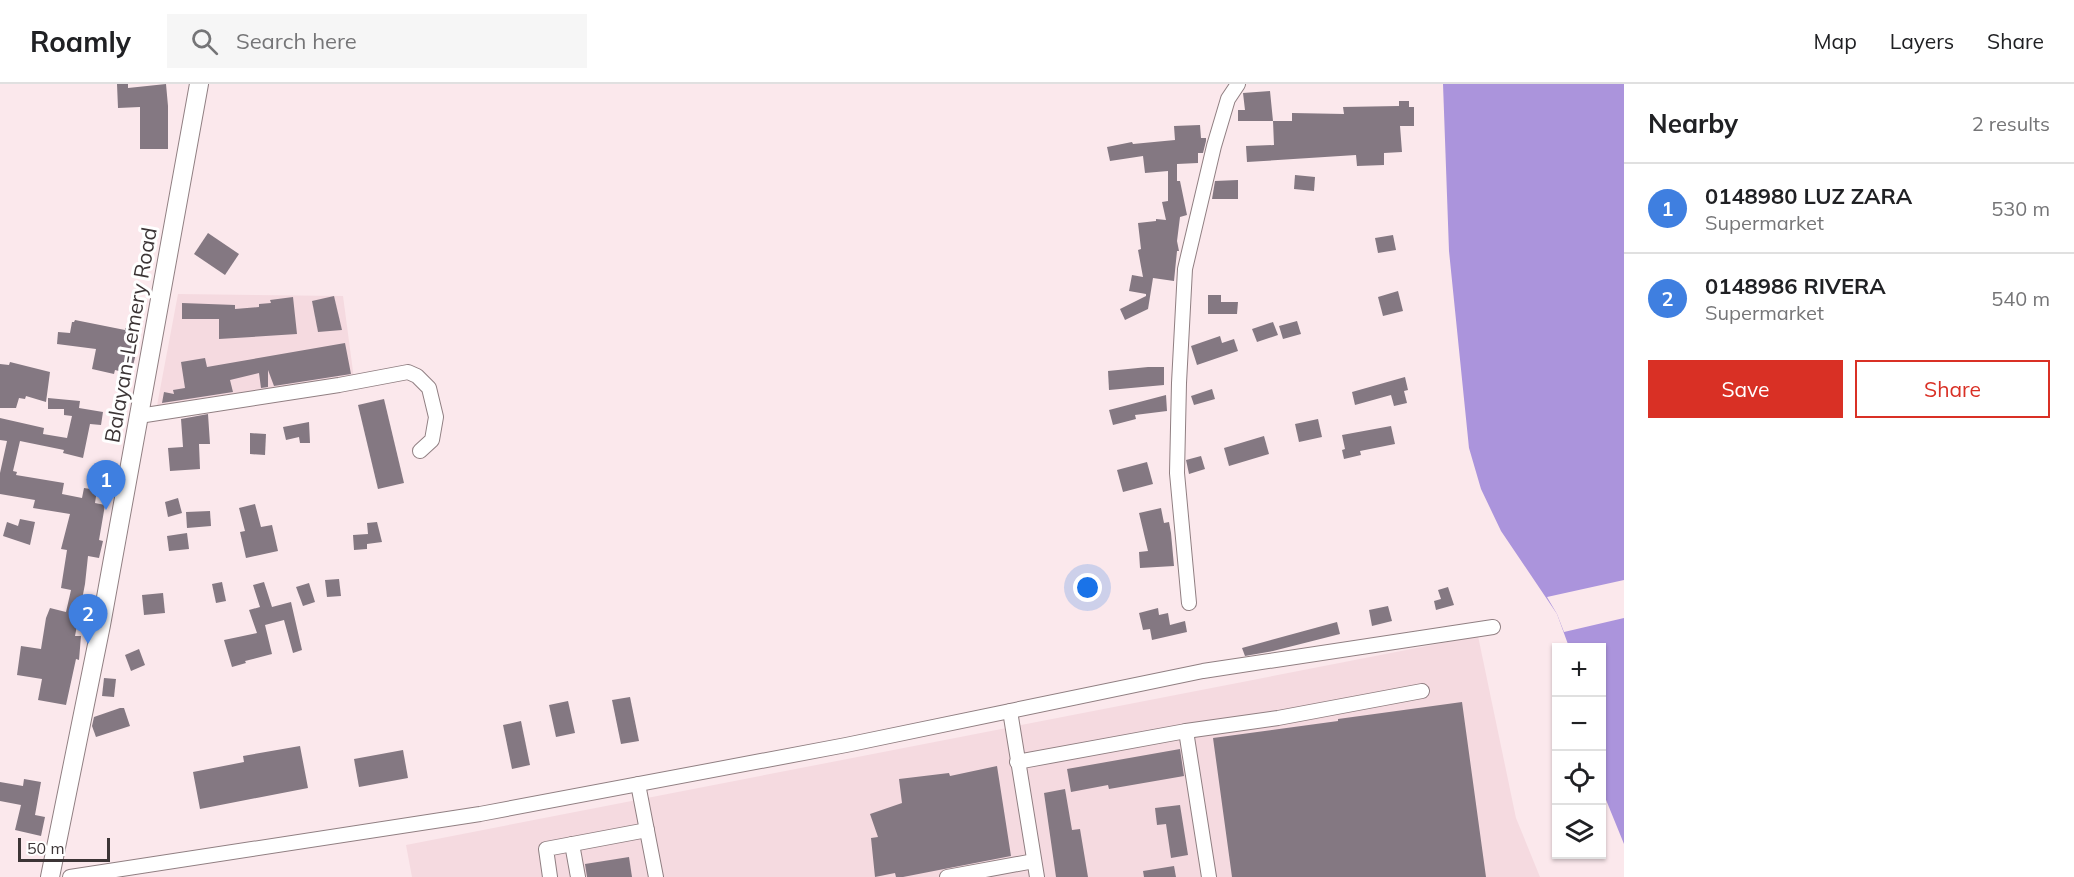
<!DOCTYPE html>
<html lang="en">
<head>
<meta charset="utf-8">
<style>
	:root { --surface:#fff; --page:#f6f6f6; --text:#202124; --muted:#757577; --line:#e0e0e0; --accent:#d93025 }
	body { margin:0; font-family:Mulish,sans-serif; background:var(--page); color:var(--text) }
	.controls { position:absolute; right:18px; bottom:18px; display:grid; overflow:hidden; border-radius:0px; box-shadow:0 2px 4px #0004 }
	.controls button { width:54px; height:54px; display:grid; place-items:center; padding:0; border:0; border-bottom:2px solid var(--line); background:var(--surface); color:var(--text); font:30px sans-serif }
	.scale { position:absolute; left:18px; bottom:15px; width:92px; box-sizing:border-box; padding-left:6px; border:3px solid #3c3536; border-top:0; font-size:16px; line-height:21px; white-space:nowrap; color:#3c3536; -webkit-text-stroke:4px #fff; paint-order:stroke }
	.you { position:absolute; left:1088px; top:504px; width:21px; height:21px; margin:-15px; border:4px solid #fff; border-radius:50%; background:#1a73e8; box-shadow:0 0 0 9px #1a73e833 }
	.badge { display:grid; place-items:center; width:39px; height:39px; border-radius:50%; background:var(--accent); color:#fff; font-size:20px; font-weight:700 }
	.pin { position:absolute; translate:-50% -50px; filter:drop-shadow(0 2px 3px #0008) }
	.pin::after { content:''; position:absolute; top:32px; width:21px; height:18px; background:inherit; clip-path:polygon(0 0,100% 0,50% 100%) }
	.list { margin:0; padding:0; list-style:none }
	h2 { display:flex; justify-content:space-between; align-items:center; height:78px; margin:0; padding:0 24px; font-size:26px }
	h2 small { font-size:20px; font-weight:400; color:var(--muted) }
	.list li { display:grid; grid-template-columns:39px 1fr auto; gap:18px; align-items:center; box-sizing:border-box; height:90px; padding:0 24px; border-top:2px solid var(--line) }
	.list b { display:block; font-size:22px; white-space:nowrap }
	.list p { margin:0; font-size:20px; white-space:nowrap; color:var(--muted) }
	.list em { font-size:20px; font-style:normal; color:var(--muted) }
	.actions { display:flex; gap:12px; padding:18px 24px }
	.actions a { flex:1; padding:14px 0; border:2px solid var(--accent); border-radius:0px; text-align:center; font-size:21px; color:var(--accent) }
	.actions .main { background:var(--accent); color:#fff }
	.icon { flex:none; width:33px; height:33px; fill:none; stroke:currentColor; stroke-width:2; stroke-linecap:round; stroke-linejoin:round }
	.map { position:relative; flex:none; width:1624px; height:793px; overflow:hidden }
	header { display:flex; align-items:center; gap:36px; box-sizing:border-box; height:84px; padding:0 30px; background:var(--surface); border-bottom:2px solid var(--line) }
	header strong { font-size:28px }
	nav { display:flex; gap:33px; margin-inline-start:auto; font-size:21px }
	.search { width:420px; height:54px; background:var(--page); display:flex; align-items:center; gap:15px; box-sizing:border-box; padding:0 21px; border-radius:0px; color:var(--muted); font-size:22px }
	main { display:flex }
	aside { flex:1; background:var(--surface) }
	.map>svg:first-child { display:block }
	.built { fill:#f5dae0 }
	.water { fill:#ab94dc }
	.pier { fill:#fbe8ec }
	.building { fill:#847882 }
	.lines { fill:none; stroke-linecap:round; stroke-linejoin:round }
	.minor-casing { stroke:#907f82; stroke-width:16 }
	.major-casing { stroke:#907f82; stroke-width:20 }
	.minor { stroke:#fff; stroke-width:14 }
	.major { stroke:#fff; stroke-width:18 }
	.labels { text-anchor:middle; stroke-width:6; stroke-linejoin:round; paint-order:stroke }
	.street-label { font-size:21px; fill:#3c3536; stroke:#fff }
</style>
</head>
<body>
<header>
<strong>Roamly</strong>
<div class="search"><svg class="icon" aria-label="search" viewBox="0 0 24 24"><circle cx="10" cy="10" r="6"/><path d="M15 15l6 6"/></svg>Search here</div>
<nav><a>Map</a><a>Layers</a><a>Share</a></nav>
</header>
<main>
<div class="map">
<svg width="1624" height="793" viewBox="0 0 1624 793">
	<rect width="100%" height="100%" fill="#fbe8ec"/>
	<g class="built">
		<polygon points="178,210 343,212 354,295 156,327"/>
		<polygon points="1478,552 1516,734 1540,793 412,793 406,761"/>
	</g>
	<polygon class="water" points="1443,0 1624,0 1624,760 1602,706 1602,564 1569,563 1557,530 1501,447 1481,405 1469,364 1449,167"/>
	<polygon class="pier" points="1624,496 1624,534 1564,548 1557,530 1547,513"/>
	<g class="building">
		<polygon points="117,0 128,0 128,4 166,0 168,22 168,65 140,65 140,23 118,24"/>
		<polygon points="1270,7 1273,37 1238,37 1238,26 1245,26 1243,9"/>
		<polygon points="1399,17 1409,17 1409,23 1414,23 1414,42 1400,42 1402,68 1384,69 1384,81 1357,82 1356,71 1247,78 1246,62 1274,61 1273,37 1292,37 1292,29 1344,30 1343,23 1399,22"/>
		<polygon points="1200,41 1201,54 1206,54 1206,57 1203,69 1198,69 1198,79 1177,80 1177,97 1180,97 1187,131 1180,133 1177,157 1179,167 1177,167 1174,197 1153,194 1148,225 1125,236 1120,225 1146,212 1146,210 1129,207 1132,191 1143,193 1138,166 1141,165 1138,139 1156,137 1156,135 1166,136 1162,118 1168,117 1168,87 1145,89 1143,72 1110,77 1107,63 1132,58 1133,60 1175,56 1174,42"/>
		<polygon points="1295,91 1315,93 1314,107 1294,105"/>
		<polygon points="1238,96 1238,115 1212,115 1215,97"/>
		<polygon points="208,149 239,170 225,191 194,170"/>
		<polygon points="1393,151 1396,166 1378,169 1375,154"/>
		<polygon points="1398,207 1403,227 1383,232 1378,213"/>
		<polygon points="1208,211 1221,211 1221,218 1238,218 1237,230 1208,230"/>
		<polygon points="334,212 342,246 318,248 312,217"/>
		<polygon points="293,213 297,250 219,255 219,235 182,235 182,219 235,221 235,225 259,223 259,220 271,219 270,216"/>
		<polygon points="75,236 125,246 125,244 135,246 132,255 139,257 131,290 115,286 114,290 92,285 96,265 57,260 58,248 70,249 72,238 74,238"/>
		<polygon points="1297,237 1301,250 1283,255 1279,242"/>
		<polygon points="1273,238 1278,251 1257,258 1252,245"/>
		<polygon points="1220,252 1222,259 1234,255 1238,267 1197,281 1191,262"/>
		<polygon points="345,259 351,290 274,302 268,286 268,303 261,304 259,289 230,296 233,308 162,319 164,308 174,310 173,306 185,304 181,278 205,274 207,283"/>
		<polygon points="10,278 50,288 46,318 26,312 25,315 19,314 16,324 0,324 0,280 9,281"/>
		<polygon points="1148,283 1164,283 1164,301 1109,306 1108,287"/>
		<polygon points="1405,293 1408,306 1404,307 1407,319 1394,322 1391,311 1355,321 1352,308"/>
		<polygon points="1212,305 1215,315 1194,321 1191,312"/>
		<polygon points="1166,311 1167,327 1135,331 1136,335 1113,341 1109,326"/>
		<polygon points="48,314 80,317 79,324 103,328 101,341 90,340 83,374 63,369 64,366 20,357 13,387 17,388 16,391 64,399 62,410 82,414 84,404 97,406 95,419 105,421 99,456 103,457 99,474 88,472 85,500 75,552 81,552 79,576 76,575 66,621 38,616 42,595 17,591 21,562 41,565 46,534 50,524 66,528 71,506 61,504 67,466 61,465 70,430 33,424 35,416 0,410 0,389 7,357 0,356 0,334 44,344 43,350 67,354 72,332 64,331 64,325 48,325"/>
		<polygon points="384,315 404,399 378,405 358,321"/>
		<polygon points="208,330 210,360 199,360 200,385 170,387 168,364 183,363 181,335"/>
		<polygon points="1318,335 1322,353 1299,358 1295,340"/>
		<polygon points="309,338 310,359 300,359 299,353 286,356 283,343"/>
		<polygon points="1391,342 1395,360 1360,367 1361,371 1344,375 1342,366 1345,365 1342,351"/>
		<polygon points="250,349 266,350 265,371 250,370"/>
		<polygon points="1264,352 1269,370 1229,382 1224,364"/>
		<polygon points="1201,372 1205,385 1189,390 1186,376"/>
		<polygon points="1147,378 1153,400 1123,408 1117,386"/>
		<polygon points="178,414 182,429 168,433 165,418"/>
		<polygon points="255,420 261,443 272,441 278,467 246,474 240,448 245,447 239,424"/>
		<polygon points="1161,424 1164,439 1169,438 1171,449 1174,482 1140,484 1139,468 1148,467 1139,429"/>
		<polygon points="210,427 211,442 187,444 186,428"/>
		<polygon points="20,435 35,438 30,461 3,452 7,438 18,442"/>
		<polygon points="377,438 382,458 367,460 367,465 354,466 353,451 368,450 367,439"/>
		<polygon points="187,449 189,465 169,467 167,452"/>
		<polygon points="339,495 341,512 327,513 325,496"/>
		<polygon points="222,498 226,517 216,519 212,500"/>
		<polygon points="264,498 272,523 291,518 302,566 293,569 284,536 265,541 272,570 245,577 246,579 232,583 224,556 257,549 249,526 260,523 253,501"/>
		<polygon points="309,499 315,518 303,522 296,503"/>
		<polygon points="1448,503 1454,521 1436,526 1434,517 1441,515 1438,506"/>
		<polygon points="163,509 165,529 144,531 142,511"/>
		<polygon points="1388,522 1392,537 1372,542 1369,526"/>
		<polygon points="1158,524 1159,531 1168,529 1170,541 1185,537 1187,548 1152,556 1150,545 1143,546 1139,529"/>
		<polygon points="1337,538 1340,550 1273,567 1245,572 1242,564"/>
		<polygon points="139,565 145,581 131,587 125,571"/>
		<polygon points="104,594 116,595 114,613 102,612"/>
		<polygon points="630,613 639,657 621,660 612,616"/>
		<polygon points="568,617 575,649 556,653 549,621"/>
		<polygon points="1462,618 1486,793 1232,793 1213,654 1338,637 1338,635"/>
		<polygon points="120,624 124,624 130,642 96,653 92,642 94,633"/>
		<polygon points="521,637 530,681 512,685 503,641"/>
		<polygon points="300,662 308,704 200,725 193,688 244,678 243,672"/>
		<polygon points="1180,665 1184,692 1109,705 1108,701 1071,708 1067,685"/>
		<polygon points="403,666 408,694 359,703 354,675"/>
		<polygon points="997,682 1011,772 903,793 896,793 895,789 875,793 871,754 878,753 870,730 902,719 899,695 949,689 950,692"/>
		<polygon points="24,695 41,698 35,731 45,733 41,752 15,746 21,721 0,717 0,698 23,702"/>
		<polygon points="1065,705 1072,746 1080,745 1088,793 1056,793 1044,709"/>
		<polygon points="1180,721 1188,771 1171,774 1166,740 1157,741 1155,724"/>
		<polygon points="629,773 632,793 587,793 585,780"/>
		<polygon points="1174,782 1176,793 1144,793 1143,787"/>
	</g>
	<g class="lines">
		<g class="minor-casing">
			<g id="minor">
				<polyline points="139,332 339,301 408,288 417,292 429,304 436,333 432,356 420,367"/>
				<polyline points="1189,519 1177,389 1179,299 1185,185 1214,62 1228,15 1238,0"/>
				<polyline points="1010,627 1203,587 1493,543"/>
				<polyline points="1186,647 1209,793"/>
				<polyline points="1017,678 1186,647 1278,634 1422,607"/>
				<polyline points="638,700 656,793"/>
				<polyline points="572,760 578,793"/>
				<polyline points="70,793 480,730 846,661 1010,627 1037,793"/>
				<polyline points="550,793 546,765 647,746"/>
				<polyline points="947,793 1034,777"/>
			</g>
		</g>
		<g class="major-casing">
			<polyline id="major" points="50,793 101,541 199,0"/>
		</g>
		<use href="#minor" class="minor"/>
		<use href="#major" class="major"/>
	</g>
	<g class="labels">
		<g class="street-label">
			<text transform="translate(131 251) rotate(-80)" y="7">Balayan-Lemery Road</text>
		</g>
	</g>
</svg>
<div class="controls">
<button>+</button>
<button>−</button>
<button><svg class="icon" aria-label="locate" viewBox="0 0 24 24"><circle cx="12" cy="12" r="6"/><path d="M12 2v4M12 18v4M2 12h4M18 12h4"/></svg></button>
<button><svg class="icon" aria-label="layers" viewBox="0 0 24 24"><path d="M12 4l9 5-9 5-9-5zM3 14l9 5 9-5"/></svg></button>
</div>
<div class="scale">50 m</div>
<div class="you"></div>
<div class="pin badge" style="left:106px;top:426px;background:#3f7fe0">1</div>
<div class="pin badge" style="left:88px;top:560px;background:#3f7fe0">2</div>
</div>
<aside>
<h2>Nearby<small>2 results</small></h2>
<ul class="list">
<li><span class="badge" style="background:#3f7fe0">1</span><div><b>0148980 LUZ ZARA</b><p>Supermarket</p></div><em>530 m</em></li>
<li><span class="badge" style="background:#3f7fe0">2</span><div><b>0148986 RIVERA</b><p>Supermarket</p></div><em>540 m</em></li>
</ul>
<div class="actions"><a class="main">Save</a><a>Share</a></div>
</aside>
</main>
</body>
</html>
